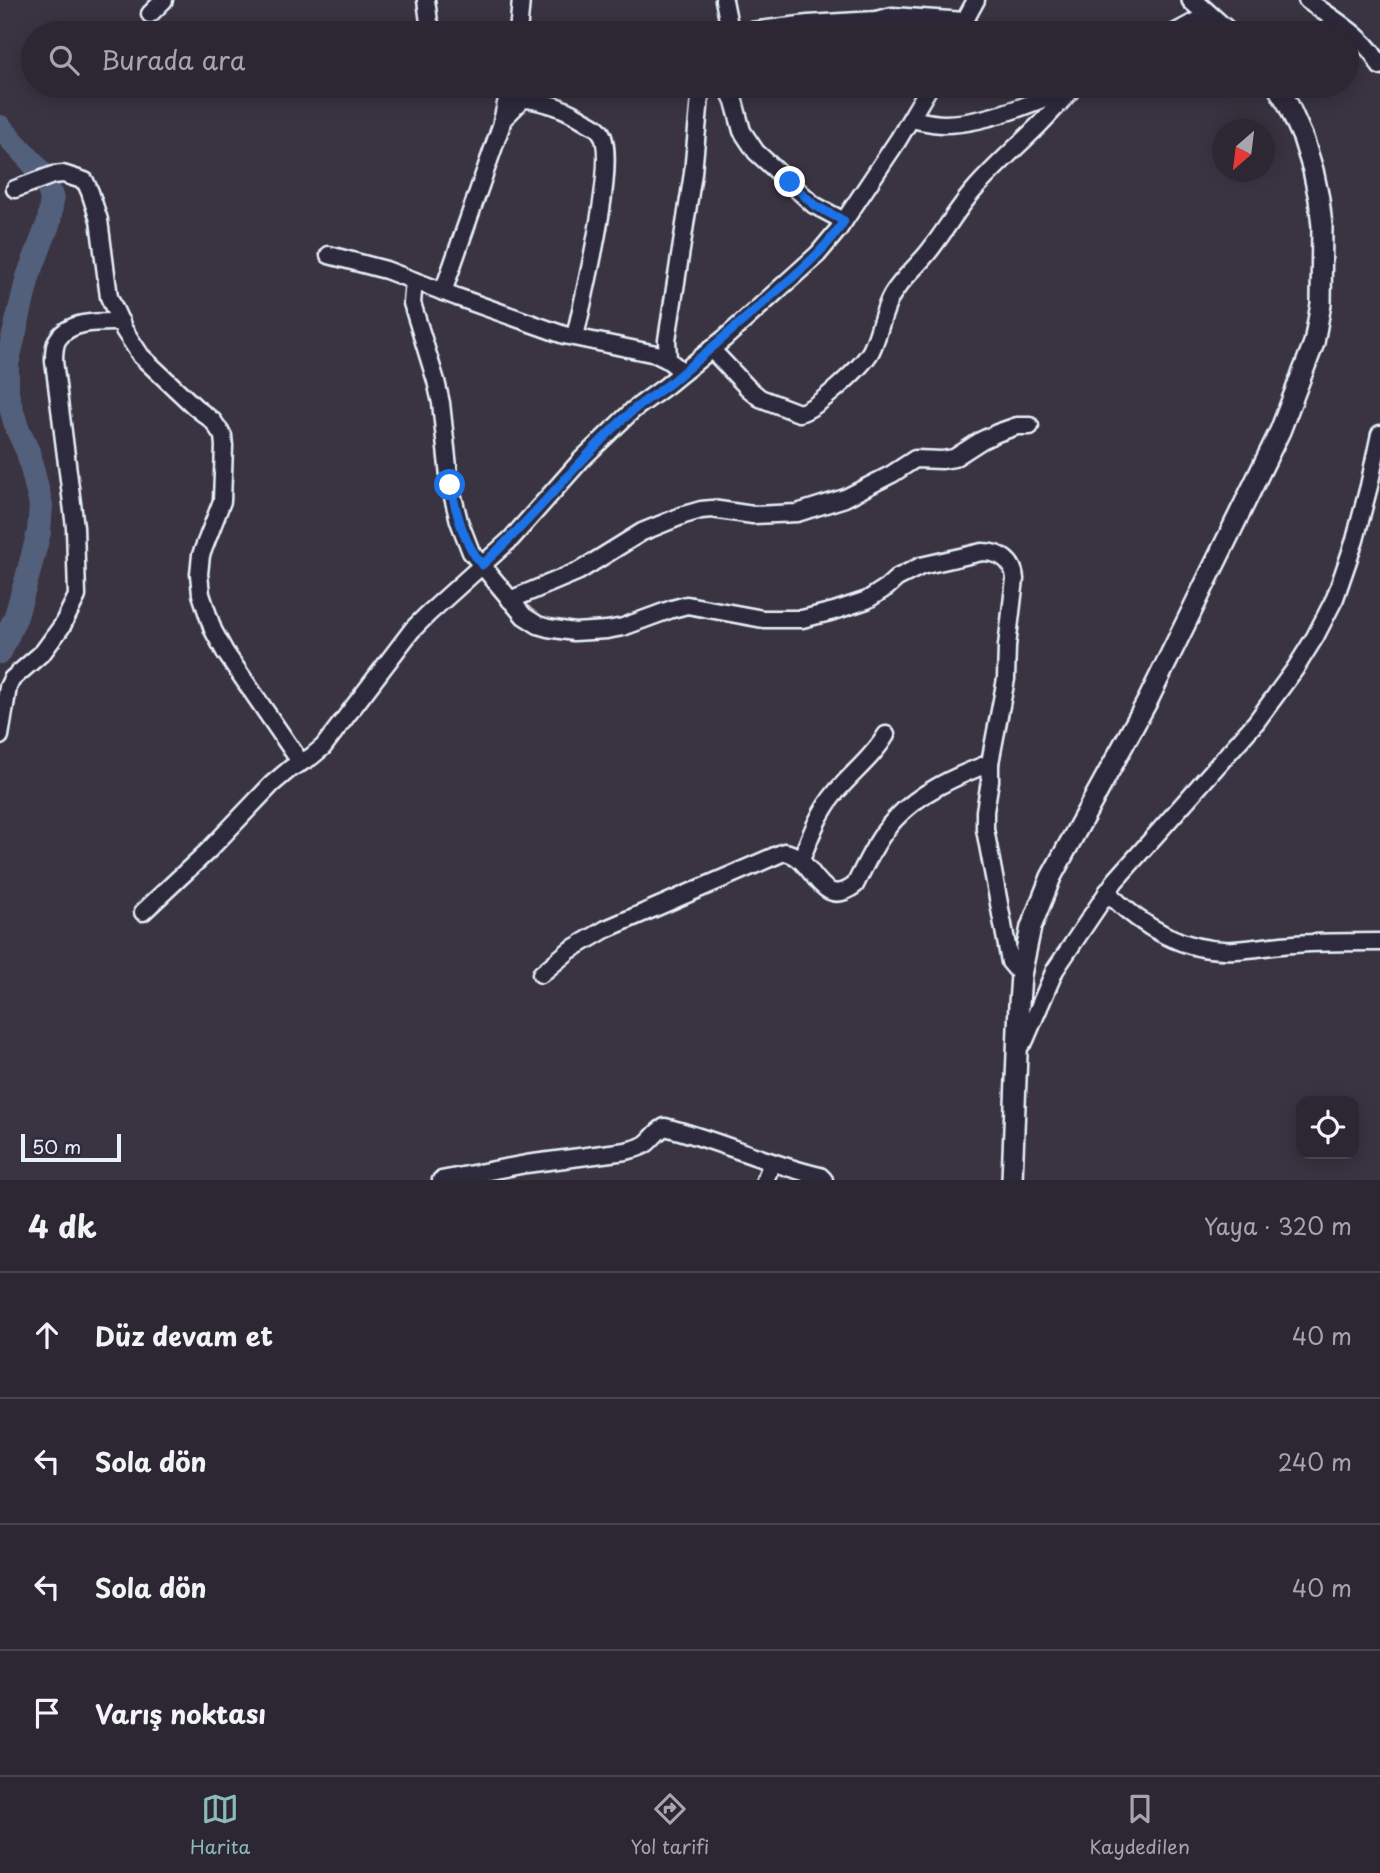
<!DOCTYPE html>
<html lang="tr">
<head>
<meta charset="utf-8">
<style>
	:root { --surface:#2c2732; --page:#342f3a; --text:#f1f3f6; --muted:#a6a5ac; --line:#48444d; --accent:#8bbbb9 }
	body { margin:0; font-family:"Playpen Sans",sans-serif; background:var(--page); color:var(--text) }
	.controls { position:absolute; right:21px; bottom:21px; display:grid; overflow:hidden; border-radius:14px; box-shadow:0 4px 18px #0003 }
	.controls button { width:63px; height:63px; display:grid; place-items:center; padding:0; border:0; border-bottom:2px solid var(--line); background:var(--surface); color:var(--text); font:35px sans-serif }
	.compass { position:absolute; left:1212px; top:119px; width:63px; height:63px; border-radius:50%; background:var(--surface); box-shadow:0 4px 18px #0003; rotate:208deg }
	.scale { position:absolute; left:21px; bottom:18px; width:100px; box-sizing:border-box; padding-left:7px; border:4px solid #e8f1f8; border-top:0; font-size:19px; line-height:24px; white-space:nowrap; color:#e8f1f8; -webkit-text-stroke:5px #2f2a3d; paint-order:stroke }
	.stop { position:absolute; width:21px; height:21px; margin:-16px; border:5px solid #1a73e8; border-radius:50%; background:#fff }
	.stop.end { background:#1a73e8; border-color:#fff; box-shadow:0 2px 7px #0008 }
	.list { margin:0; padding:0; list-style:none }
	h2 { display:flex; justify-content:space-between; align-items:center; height:91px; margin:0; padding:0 28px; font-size:30px }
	h2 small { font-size:23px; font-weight:400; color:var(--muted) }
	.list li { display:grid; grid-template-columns:46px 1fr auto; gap:21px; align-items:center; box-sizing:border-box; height:126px; padding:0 28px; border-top:2px solid var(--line) }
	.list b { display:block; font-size:26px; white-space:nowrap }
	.list em { font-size:23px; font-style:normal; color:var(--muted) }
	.icon { flex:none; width:38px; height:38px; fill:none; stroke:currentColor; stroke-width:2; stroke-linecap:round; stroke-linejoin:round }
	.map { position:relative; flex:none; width:1380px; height:1180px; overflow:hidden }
	.search { position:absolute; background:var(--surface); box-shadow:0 4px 18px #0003; left:21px; right:21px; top:21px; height:77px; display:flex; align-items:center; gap:18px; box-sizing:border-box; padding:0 24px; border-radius:38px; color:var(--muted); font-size:26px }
	.sheet { height:595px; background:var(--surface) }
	nav { display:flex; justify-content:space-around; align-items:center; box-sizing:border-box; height:98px; border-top:2px solid var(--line); background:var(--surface); font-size:19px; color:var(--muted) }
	nav a { display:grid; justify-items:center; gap:4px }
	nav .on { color:var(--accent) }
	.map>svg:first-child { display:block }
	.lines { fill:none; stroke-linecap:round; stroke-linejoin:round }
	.river { stroke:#53617c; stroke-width:24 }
	.minor-casing { stroke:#e8f1f8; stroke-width:21 }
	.tertiary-casing { stroke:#e8f1f8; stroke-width:24 }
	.minor { stroke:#2f2a3d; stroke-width:16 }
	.tertiary { stroke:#2f2a3d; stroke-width:19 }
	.route { stroke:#1a73e8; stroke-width:9 }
</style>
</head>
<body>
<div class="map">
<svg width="1380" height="1180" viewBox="0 0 1380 1180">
	<rect width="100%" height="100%" fill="#3a3442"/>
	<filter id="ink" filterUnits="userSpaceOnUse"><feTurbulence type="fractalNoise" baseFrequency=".0143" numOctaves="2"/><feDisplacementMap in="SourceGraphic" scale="14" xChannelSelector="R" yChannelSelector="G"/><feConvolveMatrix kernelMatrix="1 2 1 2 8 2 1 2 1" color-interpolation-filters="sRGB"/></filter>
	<g filter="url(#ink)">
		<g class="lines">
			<polyline class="river" points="0,127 32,162 44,177 52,198 49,222 28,277 7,364 7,394 17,428 28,452 41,505 39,532 27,578 16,616 0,652"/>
			<g class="minor-casing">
				<g id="minor">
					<polyline points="426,0 429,22 435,33"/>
					<polyline points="724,0 728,20 727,33"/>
					<path d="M1307,0C1331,18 1368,38 1380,66"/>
					<polyline points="150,14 164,0"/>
					<polyline points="518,33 521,0"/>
					<polyline points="735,33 808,24 876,20 892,16 965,21"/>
					<polyline points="958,33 976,0"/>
					<polyline points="1174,33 1208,15"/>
					<polyline points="727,86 734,101 742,131 756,152 814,205 844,221"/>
					<path d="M503,119L522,100L527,99C553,104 564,108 587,122C591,124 597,127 600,131C620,155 582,303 575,337"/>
					<path d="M911,119C922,121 933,124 944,124C983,124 1035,103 1070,87"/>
					<polyline points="15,189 53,175 63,174 85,181 90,192 99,220 109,297 124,330 141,356 195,407 213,421 223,436 224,446 222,501 201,555 199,574 201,594 213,630 225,652 301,763"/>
					<polyline points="329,255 386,270 457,297 564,335 656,354 668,360 683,372"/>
					<path d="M414,281L412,303L436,381L441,403L450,485L459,521L471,552L524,616L538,625L548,628L574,632L607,630L623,627L672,609L687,605L763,619H802L834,611L867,600L887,587L897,578L921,566L982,552C1000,552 1014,561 1015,579L1007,646L1006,679L990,763V781L985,811V829L1010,962L1021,975"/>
					<polyline points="443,292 501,126 510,86"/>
					<path d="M711,349L748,388L760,398L799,413C817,409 862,367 871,351C880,333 882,312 892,295C902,278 918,266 930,250C945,231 957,209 974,190C994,167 1017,147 1039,125C1051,113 1063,99 1075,86"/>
					<polyline points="668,360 667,340 693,173 701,86"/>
					<polyline points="510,600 579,571 642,532 684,515 701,510 712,509 753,515 797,513 845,498 892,474 915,459 942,460 954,458 982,440 997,433 1017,426 1030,426"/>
					<path d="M0,736L8,687L12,679L43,652L62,626L77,596L75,527L54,361C54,353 54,345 58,339C70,320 101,322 121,322"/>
					<path d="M801,860C810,837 819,812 836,792C852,773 873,757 886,735"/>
					<path d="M1107,892C1142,927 1184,953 1235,950C1255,949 1274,945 1294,944C1322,942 1352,942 1380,942"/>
					<polyline points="143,912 209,850 272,784 291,768 311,757 323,747 412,630 428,614 511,539 582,459 633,410 666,386 725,338 818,254 838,230 898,140 930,86"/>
					<path d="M541,974L570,950L606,929L784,852C814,855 819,913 855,885C866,863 878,837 895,819C920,792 956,776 990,763"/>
					<polyline points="1017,1049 1025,1040 1055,970 1115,881 1256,722 1295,669 1315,637 1335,598 1355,540 1369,486 1380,434"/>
					<path d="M441,1180L526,1164L626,1151C633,1149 641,1148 647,1143C654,1137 657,1131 665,1127C718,1140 767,1164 820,1176L824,1180"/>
					<polyline points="765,1180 772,1163"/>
				</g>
			</g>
			<g class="tertiary-casing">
				<g id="tertiary">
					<polyline points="1192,0 1229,33"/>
					<polyline points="1012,1180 1019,1004 1021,975 1031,927 1051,877 1148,700 1201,592 1280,431 1314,343 1321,304 1322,226 1319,199 1313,170 1303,138 1288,104 1277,86"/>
				</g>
			</g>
			<use href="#minor" class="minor"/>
			<use href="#tertiary" class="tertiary"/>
		</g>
	</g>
	<g class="lines" filter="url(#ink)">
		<path class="route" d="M450,485C457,514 463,542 482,565C535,518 577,460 630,413C642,402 656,394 669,384C706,353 742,322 778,290C802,269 827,248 844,221L814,205L790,182"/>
	</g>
</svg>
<div class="controls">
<button><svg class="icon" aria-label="locate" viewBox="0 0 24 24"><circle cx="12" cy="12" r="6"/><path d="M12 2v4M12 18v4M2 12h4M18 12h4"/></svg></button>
</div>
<svg class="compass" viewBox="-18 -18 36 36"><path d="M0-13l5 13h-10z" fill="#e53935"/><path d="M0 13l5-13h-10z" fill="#a6a5ac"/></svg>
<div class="scale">50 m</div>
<div class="stop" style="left:450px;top:485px"></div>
<div class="stop end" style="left:790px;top:182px"></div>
<div class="search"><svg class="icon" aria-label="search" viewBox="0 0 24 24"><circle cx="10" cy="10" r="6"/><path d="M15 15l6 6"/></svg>Burada ara</div>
</div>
<section class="sheet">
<h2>4 dk<small>Yaya · 320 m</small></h2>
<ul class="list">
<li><svg class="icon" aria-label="ahead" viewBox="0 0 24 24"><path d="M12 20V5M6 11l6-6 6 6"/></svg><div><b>Düz devam et</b></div><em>40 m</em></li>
<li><svg class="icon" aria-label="left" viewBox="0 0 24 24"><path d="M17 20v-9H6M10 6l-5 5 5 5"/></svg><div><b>Sola dön</b></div><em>240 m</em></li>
<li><svg class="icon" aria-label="left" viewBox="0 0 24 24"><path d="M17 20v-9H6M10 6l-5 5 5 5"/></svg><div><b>Sola dön</b></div><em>40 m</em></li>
<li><svg class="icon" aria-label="arrive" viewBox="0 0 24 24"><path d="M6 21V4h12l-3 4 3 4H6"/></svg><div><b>Varış noktası</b></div></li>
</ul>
</section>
<nav>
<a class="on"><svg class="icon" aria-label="map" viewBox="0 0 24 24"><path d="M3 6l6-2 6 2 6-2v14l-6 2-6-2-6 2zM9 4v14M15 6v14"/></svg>Harita</a>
<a><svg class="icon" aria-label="directions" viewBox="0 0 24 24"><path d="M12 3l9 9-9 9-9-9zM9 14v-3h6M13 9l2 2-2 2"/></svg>Yol tarifi</a>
<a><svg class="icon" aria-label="saved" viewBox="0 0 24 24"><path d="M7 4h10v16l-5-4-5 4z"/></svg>Kaydedilen</a>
</nav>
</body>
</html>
